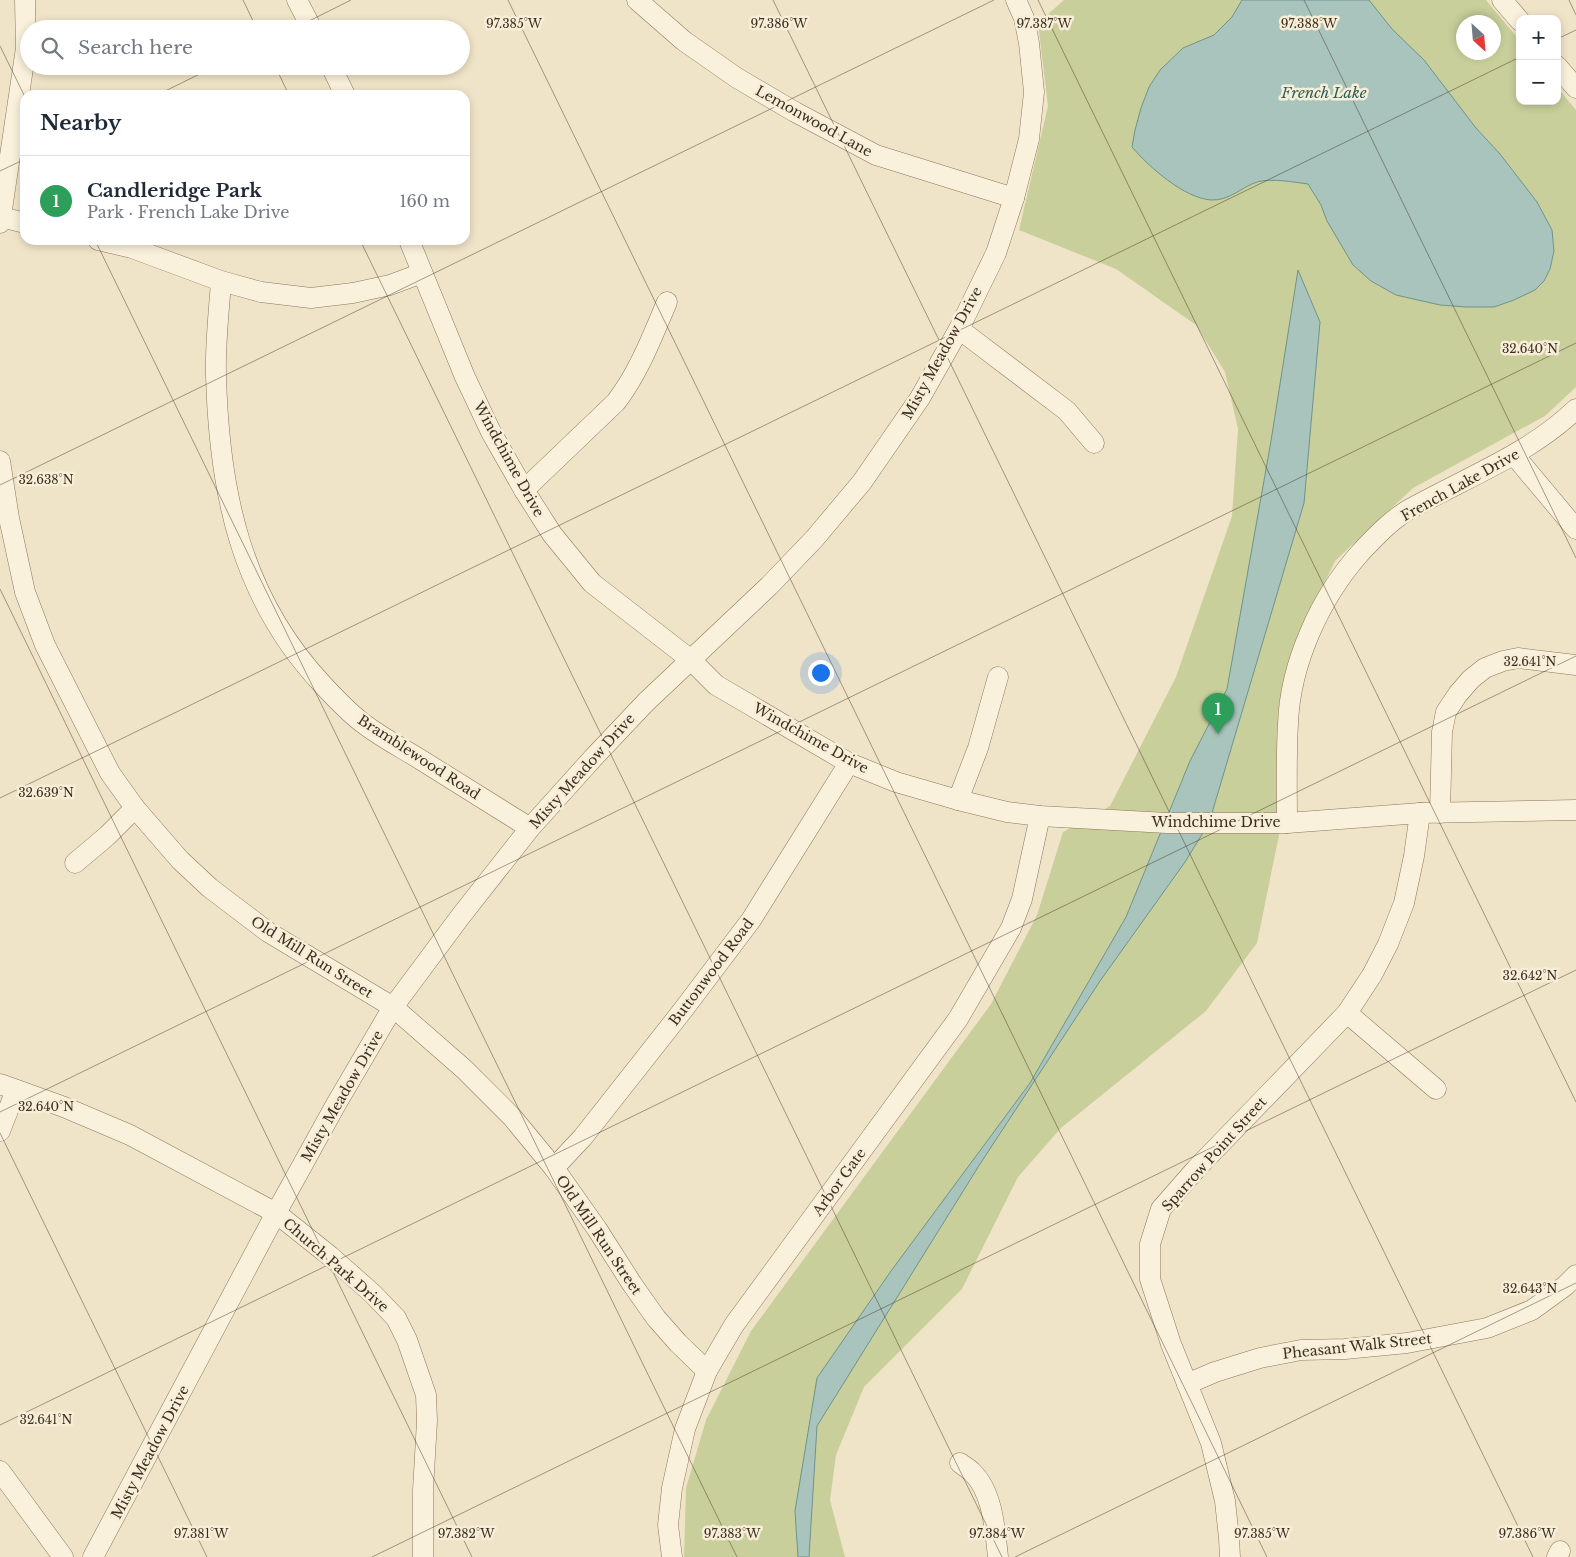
<!DOCTYPE html>
<html lang="en">
<head>
<meta charset="utf-8">
<style>
	:root { --surface:#fff; --page:#f2f2f3; --text:#1f2937; --muted:#747a83; --line:#e0e1e3; --accent:#9e2a2b }
	body { margin:0; font-family:"Libre Baskerville",serif; background:var(--page); color:var(--text) }
	.controls { position:absolute; right:15px; top:15px; display:grid; overflow:hidden; border-radius:10px; box-shadow:0 2px 8px #0003 }
	.controls button { width:45px; height:45px; display:grid; place-items:center; padding:0; border:0; border-bottom:1px solid var(--line); background:var(--surface); color:var(--text); font:25px sans-serif }
	.compass { position:absolute; left:1456px; top:15px; width:45px; height:45px; border-radius:50%; background:var(--surface); box-shadow:0 2px 8px #0003; rotate:154deg }
	.you { position:absolute; left:820px; top:672px; width:18px; height:18px; margin:-12px; border:4px solid #fff; border-radius:50%; background:#1a73e8; box-shadow:0 0 0 8px #1a73e833 }
	.badge { display:grid; place-items:center; width:32px; height:32px; border-radius:50%; background:var(--accent); color:#fff; font-size:16px; font-weight:700 }
	.pin { position:absolute; translate:-50% -41px; filter:drop-shadow(0 1px 2px #0008) }
	.pin::after { content:''; position:absolute; top:26px; width:18px; height:15px; background:inherit; clip-path:polygon(0 0,100% 0,50% 100%) }
	.list { margin:0; padding:0; list-style:none }
	h2 { display:flex; justify-content:space-between; align-items:center; height:65px; margin:0; padding:0 20px; font-size:21px }
	h2 small { font-size:16px; font-weight:400; color:var(--muted) }
	.list li { display:grid; grid-template-columns:32px 1fr auto; gap:15px; align-items:center; box-sizing:border-box; height:90px; padding:0 20px; border-top:1px solid var(--line) }
	.list b { display:block; font-size:19px; white-space:nowrap }
	.list p { margin:0; font-size:16px; white-space:nowrap; color:var(--muted) }
	.list em { font-size:16px; font-style:normal; color:var(--muted) }
	.icon { flex:none; width:28px; height:28px; fill:none; stroke:currentColor; stroke-width:2; stroke-linecap:round; stroke-linejoin:round }
	.map { position:relative; flex:none; width:1576px; height:1557px; overflow:hidden }
	.search { position:absolute; background:var(--surface); box-shadow:0 2px 8px #0003; left:20px; top:20px; width:450px; height:55px; display:flex; align-items:center; gap:12px; box-sizing:border-box; padding:0 18px; border-radius:28px; color:var(--muted); font-size:19px }
	.panel { position:absolute; background:var(--surface); box-shadow:0 2px 8px #0003; left:20px; top:90px; width:450px; height:155px; border-radius:15px }
	.map>svg:first-child { display:block }
	.green { fill:#c9cf9b; fill-rule:evenodd }
	.water { fill:#a9c4bc; stroke:#6f938a }
	.lines { fill:none; stroke-linecap:round; stroke-linejoin:round }
	.minor-casing { stroke:#8d765c; stroke-width:21 }
	.minor { stroke:#faf1dc; stroke-width:20 }
	.ticks { fill:none; stroke:#3d2e20; stroke-width:1; stroke-opacity:0.45 }
	.labels { text-anchor:middle; stroke-width:5; stroke-linejoin:round; paint-order:stroke }
	.street-label { font-size:14px; fill:#3d2e20; stroke:#f7eed8 }
	.water-label { font-size:15px; font-style:italic; fill:#2f5d5a; stroke:#f7eed8 }
	.ticks-label { font-size:12px; text-anchor:middle; fill:#3d2e20; stroke:#f7eed8; stroke-width:5; stroke-linejoin:round; paint-order:stroke }
</style>
</head>
<body>
<div class="map">
<svg width="1576" height="1557" viewBox="0 0 1576 1557">
	<rect width="100%" height="100%" fill="#f0e4c8"/>
	<path class="green" d="M1064,0H1486L1520,41V101H1557V87L1576,110V387L1545,416L1413,488L1335,561L1294,646L1288,791L1257,943L1206,1011L1061,1128L1018,1177L962,1289L864,1387L836,1455L830,1500L845,1557H684L686,1488L706,1420L751,1331L991,1004L1037,915L1063,832L1110,806L1176,677L1232,516L1238,429L1225,372L1196,325L1116,269L1019,230L1048,106L1038,23ZM1464,22H1494V52H1464Z"/>
	<g class="water">
		<path d="M1242,0H1369L1392,29L1424,60L1476,128L1500,154L1537,202L1552,230L1554,251L1550,269L1544,281L1535,290L1514,300L1494,307H1466L1440,305L1396,295L1371,281L1353,265L1327,221L1321,205L1308,184C1293,182 1272,178 1257,182C1242,187 1229,201 1211,200C1184,198 1149,167 1132,147L1135,130L1141,108L1149,87L1160,70L1183,48L1214,35L1232,17Z"/>
		<polygon points="1298,270 1320,322 1304,503 1209,823 1185,862 1100,981 980,1164 817,1426 809,1557 798,1557 795,1511 817,1378 891,1271 1030,1083 1126,917 1190,761 1227,689 1271,441"/>
	</g>
	<g class="lines">
		<g class="minor-casing">
			<g id="minor">
				<polyline points="297,0 312,29"/>
				<polyline points="637,0 684,41 737,78 795,112 876,155 1014,198"/>
				<polyline points="1502,0 1520,21"/>
				<polyline points="331,66 345,95"/>
				<polyline points="1557,66 1576,88"/>
				<polyline points="1,217 25,223"/>
				<polyline points="0,223 26,48 25,0"/>
				<polyline points="98,240 132,248 221,281 261,292 311,298 353,293 390,285 422,273"/>
				<polyline points="409,240 465,377 491,432 524,490 552,534 592,583 691,660 716,685 849,763 896,782 958,800 1007,812 1040,816 1167,823 1287,823 1420,813 1576,810"/>
				<path d="M221,281C219,312 215,344 216,375C219,492 241,598 323,685C335,698 349,713 364,724C381,737 400,747 418,758C455,781 493,805 530,828"/>
				<polyline points="959,329 1067,411 1094,443"/>
				<polyline points="1514,455 1576,529"/>
				<polyline points="0,461 9,518 25,592 45,645 110,773 135,808 180,860 210,888 268,932 393,1007 464,1069 512,1117 554,1168 597,1229 632,1284 656,1318 678,1343 707,1371"/>
				<path d="M524,490L616,402C639,372 652,337 667,302"/>
				<polyline points="958,800 978,748 998,677"/>
				<polyline points="1440,813 1442,732 1446,712 1458,694 1471,679 1485,668 1503,661 1518,658 1576,665"/>
				<path d="M1287,823C1287,790 1286,757 1288,724C1290,664 1320,598 1360,553C1374,538 1390,521 1408,510C1465,478 1528,455 1576,409"/>
				<polyline points="75,863 107,836 135,808"/>
				<polyline points="1347,1013 1436,1089"/>
				<polyline points="0,1084 64,1107 130,1135 276,1213 330,1256 373,1294 396,1318 407,1340 426,1395 427,1421 423,1490 423,1557"/>
				<polyline points="0,1131 16,1090"/>
				<polyline points="554,1168 583,1137 683,1010 751,920 849,763"/>
				<polyline points="1187,1384 1215,1372 1260,1358 1301,1350 1345,1349 1407,1343 1487,1328 1532,1310 1565,1286 1576,1275"/>
				<path d="M960,1463C964,1466 969,1469 972,1472C993,1492 995,1530 998,1557"/>
				<polyline points="0,1471 63,1557"/>
				<polyline points="93,1557 276,1213 335,1106 393,1007 460,917 530,828 593,758 646,702 769,586 815,538 862,482 920,398 959,329 996,253 1014,198 1029,139 1034,92 1029,43 1024,18 1016,0"/>
				<polyline points="672,1557 668,1525 672,1488 685,1429 707,1371 734,1325 958,1019 1011,928 1022,899 1040,816"/>
				<polyline points="1230,1557 1229,1538 1225,1501 1211,1443 1171,1344 1150,1279 1150,1244 1161,1209 1196,1169 1347,1013 1372,975 1388,944 1404,903 1414,856 1420,813"/>
				<polyline points="1557,1557 1560,1551"/>
			</g>
		</g>
		<use href="#minor" class="minor"/>
	</g>
	<path class="ticks" d="M243,0L257,29M508,0L1267,1557M773,0L1533,1557M1038,0L1576,1102M1304,0L1576,558M1569,0L1576,15M293,29L351,0M1557,39L1576,30M0,46L25,97M275,66L289,95M157,95L216,66M0,171L25,159M95,240L737,1557M360,240L1002,1557M0,485L994,0M0,589L472,1557M0,798L1520,57M0,1112L1576,343M0,1133L207,1557M0,1425L1576,656M372,1557L1576,970M1015,1557L1576,1283"/>
	<g class="labels">
		<g class="street-label">
			<text transform="translate(814 121) rotate(29)" y="5">Lemonwood Lane</text>
			<text transform="translate(942 353) rotate(-61)" y="5">Misty Meadow Drive</text>
			<text transform="translate(509 459) rotate(61)" y="5">Windchime Drive</text>
			<text transform="translate(1460 485) rotate(-29)" y="5">French Lake Drive</text>
			<text transform="translate(811 738) rotate(29)" y="5">Windchime Drive</text>
			<text transform="translate(419 757) rotate(33)" y="5">Bramblewood Road</text>
			<text transform="translate(582 771) rotate(-48)" y="5">Misty Meadow Drive</text>
			<text x="1216" y="827">Windchime Drive</text>
			<text transform="translate(312 957) rotate(32)" y="5">Old Mill Run Street</text>
			<text transform="translate(711 972) rotate(-53)" y="5">Buttonwood Road</text>
			<text transform="translate(342 1096) rotate(-60)" y="5">Misty Meadow Drive</text>
			<text transform="translate(1214 1154) rotate(-48)" y="5">Sparrow Point Street</text>
			<text transform="translate(839 1182) rotate(-54)" y="5">Arbor Gate</text>
			<text transform="translate(599 1235) rotate(56)" y="5">Old Mill Run Street</text>
			<text transform="translate(336 1265) rotate(41)" y="5">Church Park Drive</text>
			<text transform="translate(1357 1346) rotate(-6)" y="5">Pheasant Walk Street</text>
			<text transform="translate(150 1452) rotate(-62)" y="5">Misty Meadow Drive</text>
		</g>
		<g class="water-label">
			<text x="1324" y="98">French Lake</text>
		</g>
	</g>
	<g class="ticks-label">
		<text x="514" y="28">97.385°W</text>
		<text x="779" y="28">97.386°W</text>
		<text x="1044" y="28">97.387°W</text>
		<text x="1309" y="28">97.388°W</text>
		<text x="1530" y="353">32.640°N</text>
		<text x="46" y="484">32.638°N</text>
		<text x="1530" y="666">32.641°N</text>
		<text x="46" y="797">32.639°N</text>
		<text x="1530" y="980">32.642°N</text>
		<text x="46" y="1111">32.640°N</text>
		<text x="1530" y="1293">32.643°N</text>
		<text x="46" y="1424">32.641°N</text>
		<text x="201" y="1538">97.381°W</text>
		<text x="466" y="1538">97.382°W</text>
		<text x="732" y="1538">97.383°W</text>
		<text x="997" y="1538">97.384°W</text>
		<text x="1262" y="1538">97.385°W</text>
		<text x="1527" y="1538">97.386°W</text>
	</g>
</svg>
<div class="controls">
<button>+</button>
<button>−</button>
</div>
<svg class="compass" viewBox="-18 -18 36 36"><path d="M0-13l5 13h-10z" fill="#e53935"/><path d="M0 13l5-13h-10z" fill="#747a83"/></svg>
<div class="you"></div>
<div class="pin badge" style="left:1218px;top:734px;background:#2e9e5b">1</div>
<div class="search"><svg class="icon" aria-label="search" viewBox="0 0 24 24"><circle cx="10" cy="10" r="6"/><path d="M15 15l6 6"/></svg>Search here</div>
<section class="panel">
<h2>Nearby<small></small></h2>
<ul class="list">
<li><span class="badge" style="background:#2e9e5b">1</span><div><b>Candleridge Park</b><p>Park · French Lake Drive</p></div><em>160 m</em></li>
</ul>
</section>
</div>
</body>
</html>
